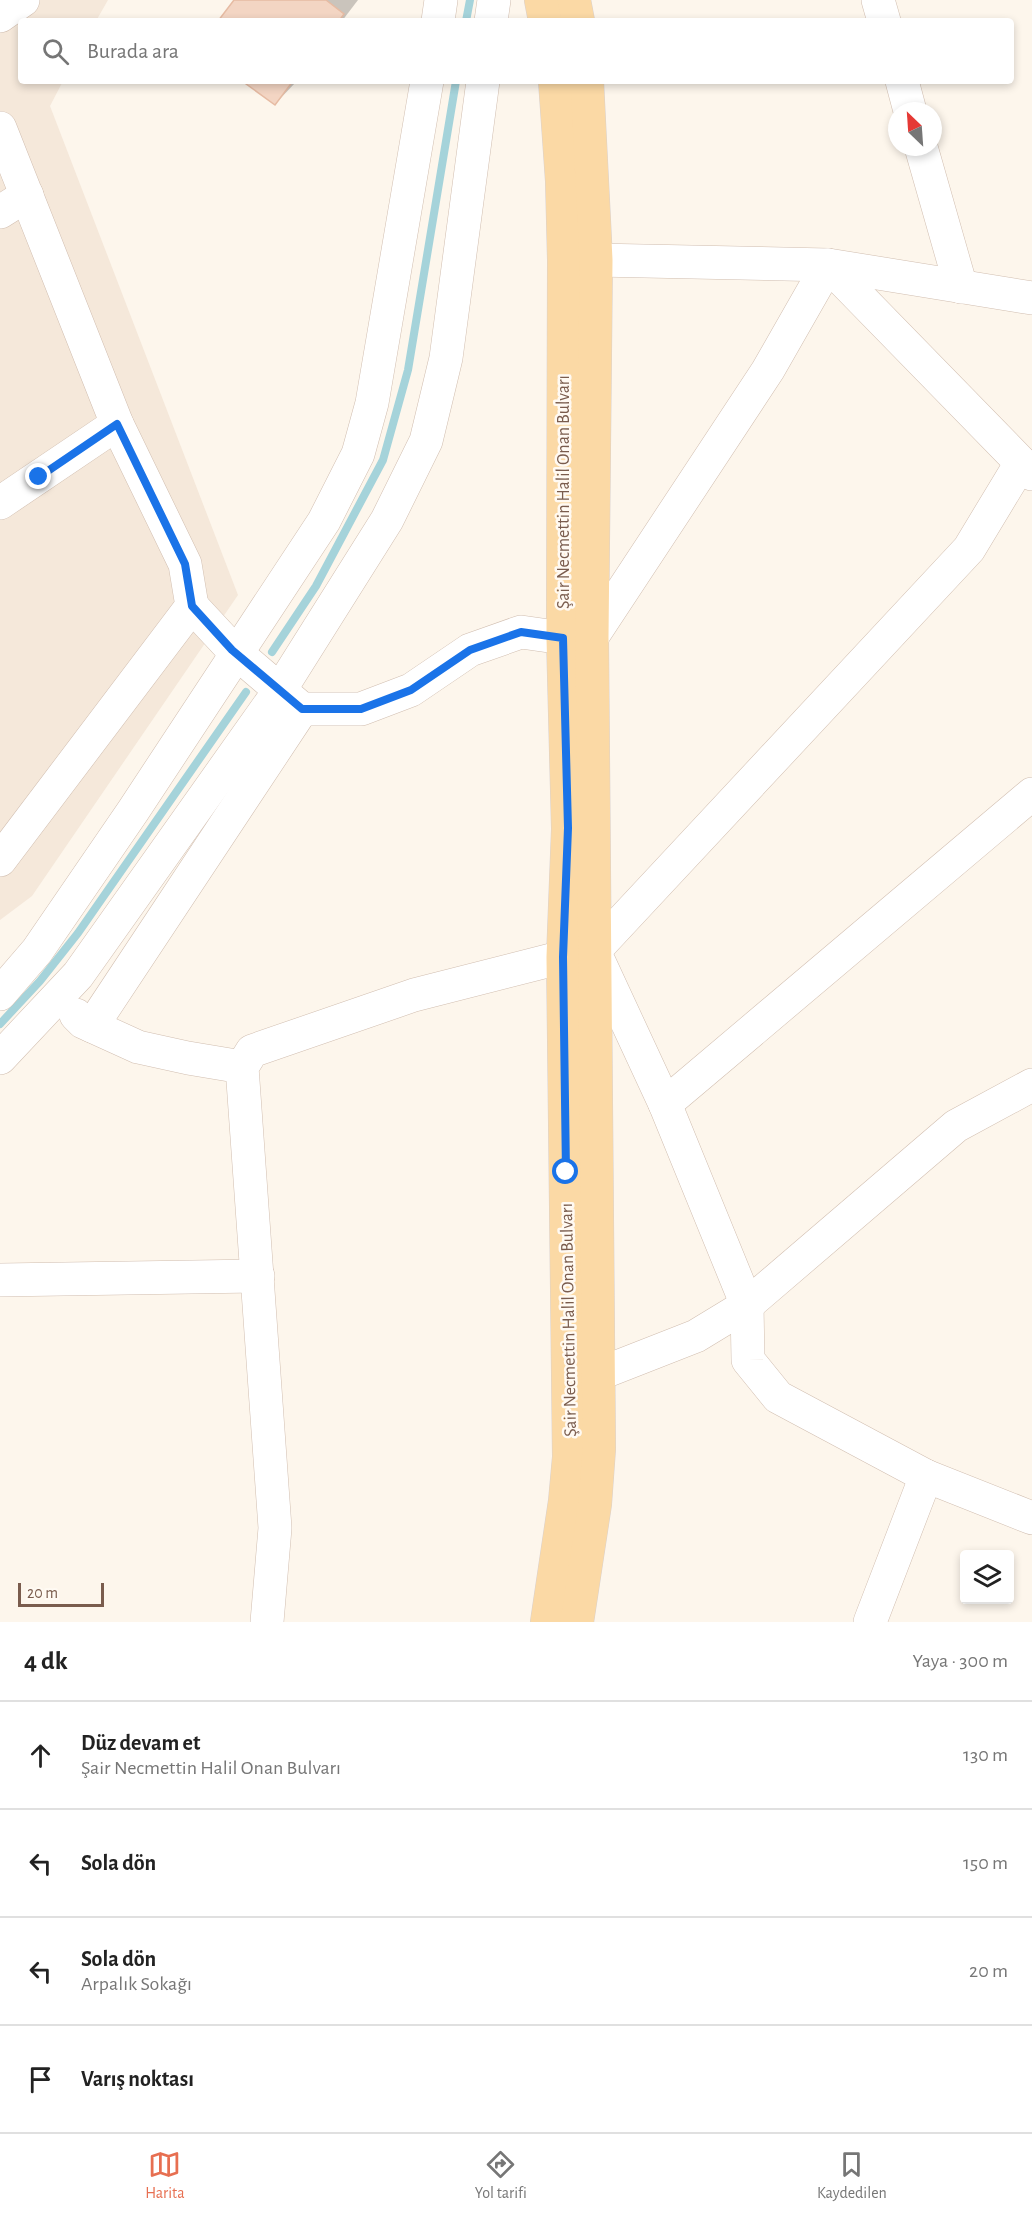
<!DOCTYPE html>
<html lang="tr">
<head>
<meta charset="utf-8">
<style>
	:root { --surface:#fff; --page:#f2f2f2; --text:#222; --muted:#767676; --line:#e0e0e0; --accent:#e76f51 }
	body { margin:0; font-family:"Alegreya Sans",sans-serif; background:var(--page); color:var(--text) }
	.controls { position:absolute; right:18px; bottom:18px; display:grid; overflow:hidden; border-radius:6px; box-shadow:0 3px 9px #0003 }
	.controls button { width:54px; height:54px; display:grid; place-items:center; padding:0; border:0; border-bottom:2px solid var(--line); background:var(--surface); color:var(--text); font:30px sans-serif }
	.compass { position:absolute; left:888px; top:102px; width:54px; height:54px; border-radius:50%; background:var(--surface); box-shadow:0 3px 9px #0003; rotate:335deg }
	.scale { position:absolute; left:18px; bottom:15px; width:86px; box-sizing:border-box; padding-left:6px; border:3px solid #7a5c4d; border-top:0; font-size:16px; line-height:21px; white-space:nowrap; color:#7a5c4d; -webkit-text-stroke:4px #fffaf3; paint-order:stroke }
	.stop { position:absolute; width:18px; height:18px; margin:-14px; border:4px solid #1a73e8; border-radius:50%; background:#fff }
	.stop.end { background:#1a73e8; border-color:#fff; box-shadow:0 2px 6px #0008 }
	.list { margin:0; padding:0; list-style:none }
	h2 { display:flex; justify-content:space-between; align-items:center; height:78px; margin:0; padding:0 24px; font-size:26px }
	h2 small { font-size:20px; font-weight:400; color:var(--muted) }
	.list li { display:grid; grid-template-columns:39px 1fr auto; gap:18px; align-items:center; box-sizing:border-box; height:108px; padding:0 24px; border-top:2px solid var(--line) }
	.list b { display:block; font-size:22px; white-space:nowrap }
	.list p { margin:0; font-size:20px; white-space:nowrap; color:var(--muted) }
	.list em { font-size:20px; font-style:normal; color:var(--muted) }
	.icon { flex:none; width:33px; height:33px; fill:none; stroke:currentColor; stroke-width:2; stroke-linecap:round; stroke-linejoin:round }
	.map { position:relative; flex:none; width:1032px; height:1622px; overflow:hidden }
	.search { position:absolute; background:var(--surface); box-shadow:0 3px 9px #0003; left:18px; right:18px; top:18px; height:66px; display:flex; align-items:center; gap:15px; box-sizing:border-box; padding:0 21px; border-radius:6px; color:var(--muted); font-size:22px }
	.sheet { height:510px; background:var(--surface) }
	nav { display:flex; justify-content:space-around; align-items:center; box-sizing:border-box; height:84px; border-top:2px solid var(--line); background:var(--surface); font-size:16px; color:var(--muted) }
	nav a { display:grid; justify-items:center; gap:3px }
	nav .on { color:var(--accent) }
	.map>svg:first-child { display:block }
	.residential { fill:#f5e8da }
	.shadow { fill:#0003 }
	.lines { fill:none; stroke-linecap:round; stroke-linejoin:round }
	.stream { stroke:#a5d3da; stroke-width:8 }
	.building { fill:#f3d5c3; stroke:#e6bba3; stroke-width:1.5 }
	.minor-casing { stroke:#d1beb0; stroke-width:34 }
	.major-casing { stroke:#dad1cd; stroke-width:34 }
	.minor { stroke:#fff; stroke-width:33 }
	.major { stroke:#fbd9a5; stroke-width:33 }
	.route { stroke:#1a73e8; stroke-width:8 }
	.labels { text-anchor:middle; stroke-width:5; stroke-linejoin:round; paint-order:stroke }
	.street-label { font-size:18px; fill:#7a5c4d; stroke:#fffaf3 }
</style>
</head>
<body>
<div class="map">
<svg width="1032" height="1622" viewBox="0 0 1032 1622">
	<rect width="100%" height="100%" fill="#fdf6ec"/>
	<polygon class="residential" points="0,0 108,0 96,21 21,21 21,81 63,81 50,106 238,595 32,896 0,920"/>
	<g class="shadow">
		<polygon points="236,0 358,0 342,21 220,21"/>
		<polygon points="245,81 297,81 275,104"/>
	</g>
	<g class="lines">
		<g class="stream">
			<polyline points="466,21 470,0"/>
			<polyline points="272,652 316,586 383,460 408,370 456,81"/>
			<polyline points="0,1024 40,981 78,933 246,692"/>
		</g>
	</g>
	<g class="building">
		<polygon points="234,0 326,0 344,14 339,21 218,21"/>
		<polygon points="242,81 293,81 275,105"/>
	</g>
	<g class="lines">
		<g class="minor-casing">
			<g id="minor">
				<polyline points="878,0 884,21"/>
				<polyline points="0,16 23,0"/>
				<polyline points="438,21 441,0"/>
				<polyline points="491,21 494,0"/>
				<polyline points="902,81 910,111"/>
				<polyline points="0,128 117,424 185,564 192,606 0,860"/>
				<polyline points="921,147 961,287"/>
				<polyline points="0,212 27,195"/>
				<polyline points="596,260 828,265 1032,298"/>
				<polyline points="0,503 117,424"/>
				<polyline points="192,606 232,649 302,709 361,709 411,690 470,650 521,632 563,638"/>
				<polyline points="592,637 768,370 828,265 1032,474"/>
				<polyline points="0,994 37,951 133,811 324,521 358,454 372,403 427,81"/>
				<polyline points="76,1015 83,1022 138,1047 188,1058 242,1067"/>
				<polyline points="92,1026 302,709"/>
				<polyline points="0,1058 78,975 280,690 387,520 426,441 446,358 483,81"/>
				<polyline points="665,1104 1032,794"/>
				<polyline points="0,1280 258,1276"/>
				<polyline points="599,1374 696,1336 747,1305 956,1126 1032,1085"/>
				<polyline points="926,1476 778,1397 748,1360 747,1305 665,1104 594,951 969,549 1021,463"/>
				<polyline points="267,1622 275,1528 242,1067 252,1051 414,995 563,957"/>
				<polyline points="870,1622 926,1476 1032,1518"/>
			</g>
		</g>
		<g class="major-casing">
			<g id="major">
				<polyline points="541,0 545,21"/>
				<polyline points="574,0 578,21"/>
				<polyline points="547,1622 565,1501 569,1457 563,957 568,829 563,638 564,260 562,181 555,81"/>
				<polyline points="577,1622 595,1504 599,1449 592,637 596,260 587,81"/>
			</g>
		</g>
		<use href="#minor" class="minor"/>
		<use href="#major" class="major"/>
	</g>
	<g class="lines">
		<polyline class="route" points="39,477 117,424 185,564 192,606 232,650 302,709 361,709 411,690 470,650 521,632 563,638 568,828 563,957 566,1172"/>
	</g>
	<g class="labels">
		<g class="street-label">
			<text transform="translate(563 492) rotate(-90)" y="6">Şair Necmettin Halil Onan Bulvarı</text>
			<text transform="translate(568 1320) rotate(-91)" y="6">Şair Necmettin Halil Onan Bulvarı</text>
		</g>
	</g>
</svg>
<div class="controls">
<button><svg class="icon" aria-label="layers" viewBox="0 0 24 24"><path d="M12 4l9 5-9 5-9-5zM3 14l9 5 9-5"/></svg></button>
</div>
<svg class="compass" viewBox="-18 -18 36 36"><path d="M0-13l5 13h-10z" fill="#e53935"/><path d="M0 13l5-13h-10z" fill="#767676"/></svg>
<div class="scale">20 m</div>
<div class="stop" style="left:566px;top:1172px"></div>
<div class="stop end" style="left:39px;top:477px"></div>
<div class="search"><svg class="icon" aria-label="search" viewBox="0 0 24 24"><circle cx="10" cy="10" r="6"/><path d="M15 15l6 6"/></svg>Burada ara</div>
</div>
<section class="sheet">
<h2>4 dk<small>Yaya · 300 m</small></h2>
<ul class="list">
<li><svg class="icon" aria-label="ahead" viewBox="0 0 24 24"><path d="M12 20V5M6 11l6-6 6 6"/></svg><div><b>Düz devam et</b><p>Şair Necmettin Halil Onan Bulvarı</p></div><em>130 m</em></li>
<li><svg class="icon" aria-label="left" viewBox="0 0 24 24"><path d="M17 20v-9H6M10 6l-5 5 5 5"/></svg><div><b>Sola dön</b></div><em>150 m</em></li>
<li><svg class="icon" aria-label="left" viewBox="0 0 24 24"><path d="M17 20v-9H6M10 6l-5 5 5 5"/></svg><div><b>Sola dön</b><p>Arpalık Sokağı</p></div><em>20 m</em></li>
<li><svg class="icon" aria-label="arrive" viewBox="0 0 24 24"><path d="M6 21V4h12l-3 4 3 4H6"/></svg><div><b>Varış noktası</b></div></li>
</ul>
</section>
<nav>
<a class="on"><svg class="icon" aria-label="map" viewBox="0 0 24 24"><path d="M3 6l6-2 6 2 6-2v14l-6 2-6-2-6 2zM9 4v14M15 6v14"/></svg>Harita</a>
<a><svg class="icon" aria-label="directions" viewBox="0 0 24 24"><path d="M12 3l9 9-9 9-9-9zM9 14v-3h6M13 9l2 2-2 2"/></svg>Yol tarifi</a>
<a><svg class="icon" aria-label="saved" viewBox="0 0 24 24"><path d="M7 4h10v16l-5-4-5 4z"/></svg>Kaydedilen</a>
</nav>
</body>
</html>
